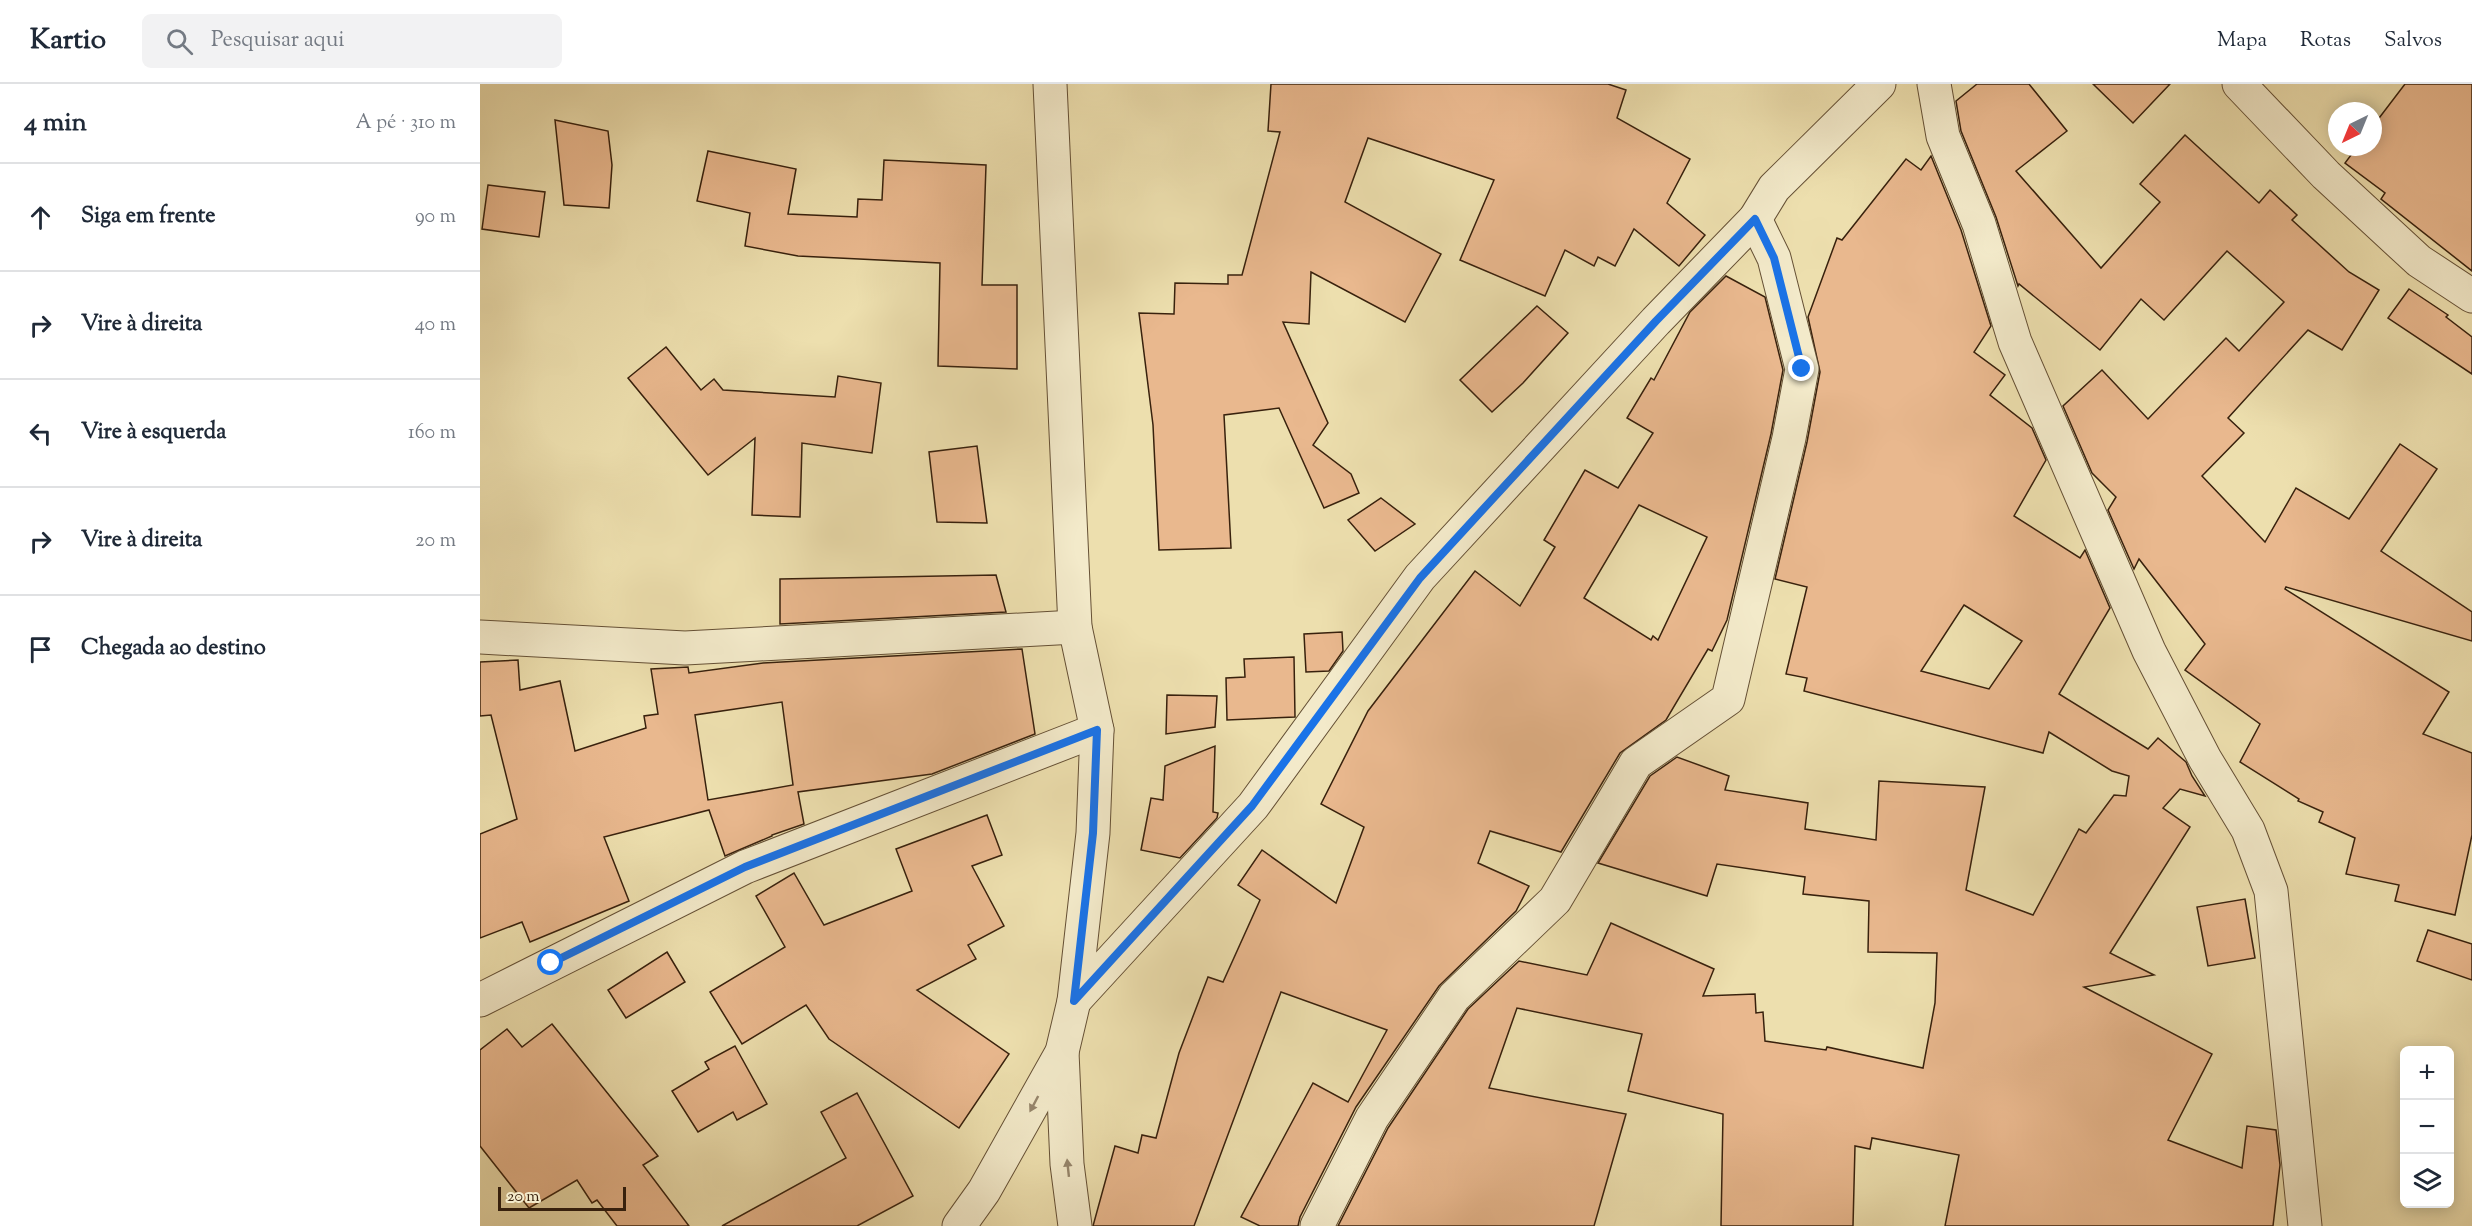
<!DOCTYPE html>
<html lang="pt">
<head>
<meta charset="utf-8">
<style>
	:root { --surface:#fff; --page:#f2f2f3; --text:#1f2937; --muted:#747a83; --line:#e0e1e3 }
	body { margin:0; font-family:"Sorts Mill Goudy",serif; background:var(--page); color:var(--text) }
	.controls { position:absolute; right:18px; bottom:18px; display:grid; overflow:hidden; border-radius:9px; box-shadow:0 3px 15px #0003 }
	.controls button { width:54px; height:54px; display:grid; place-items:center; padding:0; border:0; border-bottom:2px solid var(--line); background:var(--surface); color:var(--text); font:30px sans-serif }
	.compass { position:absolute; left:1848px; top:18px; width:54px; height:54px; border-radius:50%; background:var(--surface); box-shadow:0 3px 15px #0003; rotate:223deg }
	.scale { position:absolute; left:18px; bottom:15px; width:128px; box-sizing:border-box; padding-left:6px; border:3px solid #38210d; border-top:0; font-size:16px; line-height:21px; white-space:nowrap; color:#38210d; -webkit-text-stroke:4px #f3eaca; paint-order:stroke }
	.stop { position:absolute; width:18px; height:18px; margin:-14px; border:4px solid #1a73e8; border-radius:50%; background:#fff }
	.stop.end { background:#1a73e8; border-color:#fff; box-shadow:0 2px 6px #0008 }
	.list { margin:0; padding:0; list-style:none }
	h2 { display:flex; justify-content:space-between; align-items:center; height:78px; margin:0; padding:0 24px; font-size:26px }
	h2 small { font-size:20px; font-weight:400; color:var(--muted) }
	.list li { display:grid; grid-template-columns:39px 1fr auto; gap:18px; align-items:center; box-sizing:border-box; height:108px; padding:0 24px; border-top:2px solid var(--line) }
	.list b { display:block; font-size:22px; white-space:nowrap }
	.list em { font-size:20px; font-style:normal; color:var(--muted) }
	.icon { flex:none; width:33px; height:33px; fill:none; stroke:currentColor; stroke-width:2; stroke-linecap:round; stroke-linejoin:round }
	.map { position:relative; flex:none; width:1992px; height:1142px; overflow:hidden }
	header { display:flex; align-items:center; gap:36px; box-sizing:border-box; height:84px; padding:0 30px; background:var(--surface); border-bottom:2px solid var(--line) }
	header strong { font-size:28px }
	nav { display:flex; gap:33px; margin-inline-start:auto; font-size:21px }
	.search { width:420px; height:54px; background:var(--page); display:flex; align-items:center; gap:15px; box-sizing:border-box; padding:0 21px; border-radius:9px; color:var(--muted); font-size:22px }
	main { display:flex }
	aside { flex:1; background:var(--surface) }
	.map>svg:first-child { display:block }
	.building { fill:#e9b88e; stroke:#38210d; stroke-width:1.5; fill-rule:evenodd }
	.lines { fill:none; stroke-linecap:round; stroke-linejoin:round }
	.minor-casing { stroke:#655035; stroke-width:35 }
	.minor { stroke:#f3eaca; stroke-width:33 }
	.oneway { fill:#96866c }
	.route { stroke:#1a73e8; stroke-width:8 }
</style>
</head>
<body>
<header>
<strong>Kartio</strong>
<div class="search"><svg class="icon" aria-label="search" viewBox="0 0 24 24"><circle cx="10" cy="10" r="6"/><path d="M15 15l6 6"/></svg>Pesquisar aqui</div>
<nav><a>Mapa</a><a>Rotas</a><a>Salvos</a></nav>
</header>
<main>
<aside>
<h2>4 min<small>A pé · 310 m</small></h2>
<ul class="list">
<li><svg class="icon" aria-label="ahead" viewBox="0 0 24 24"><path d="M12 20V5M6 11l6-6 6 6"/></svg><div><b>Siga em frente</b></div><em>90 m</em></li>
<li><svg class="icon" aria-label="right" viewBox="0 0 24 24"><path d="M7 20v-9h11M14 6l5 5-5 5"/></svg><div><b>Vire à direita</b></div><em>40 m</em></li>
<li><svg class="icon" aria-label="left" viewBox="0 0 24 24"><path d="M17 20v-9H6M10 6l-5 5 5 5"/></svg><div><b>Vire à esquerda</b></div><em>160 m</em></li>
<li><svg class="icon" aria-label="right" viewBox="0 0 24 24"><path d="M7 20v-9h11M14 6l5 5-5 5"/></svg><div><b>Vire à direita</b></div><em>20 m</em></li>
<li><svg class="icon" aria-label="arrive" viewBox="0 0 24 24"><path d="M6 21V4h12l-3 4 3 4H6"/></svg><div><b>Chegada ao destino</b></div></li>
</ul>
</aside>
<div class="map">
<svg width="1992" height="1142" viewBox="0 0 1992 1142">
	<rect width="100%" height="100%" fill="#eddfae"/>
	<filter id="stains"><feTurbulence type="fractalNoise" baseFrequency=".00333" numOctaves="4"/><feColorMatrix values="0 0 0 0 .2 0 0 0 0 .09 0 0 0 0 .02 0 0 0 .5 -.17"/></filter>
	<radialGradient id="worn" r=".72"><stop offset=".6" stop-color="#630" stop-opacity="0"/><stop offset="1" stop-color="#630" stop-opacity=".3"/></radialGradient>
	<g class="building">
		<polygon points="791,0 1128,0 1146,6 1137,34 1210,75 1187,119 1225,151 1199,182 1154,145 1135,182 1118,173 1114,182 1085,166 1065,212 980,176 1014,96 888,54 865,118 961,170 925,238 831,188 829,240 803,238 848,339 833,361 871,390 879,409 844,424 799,324 744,331 751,464 679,466 673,341 659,229 694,230 695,199 748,200 748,191 762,191 800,48 788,47"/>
		<polygon points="1497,0 1549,0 1587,47 1536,87 1621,184 1680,118 1660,100 1705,51 1779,119 1790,106 1817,131 1812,136 1869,188 1899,206 1862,266 1828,246 1748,334 1764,349 1722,392 1785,458 1816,404 1869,435 1920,360 1957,385 1901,467 1992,528 1992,557 1806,503 1805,505 1969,608 1943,650 1992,669 1992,751 1975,831 1915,817 1919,801 1866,790 1875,754 1839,738 1843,728 1818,717 1819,715 1760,678 1780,640 1705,586 1725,560 1659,475 1654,485 1628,426 1636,413 1612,389 1583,322 1622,286 1668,335 1746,254 1759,267 1804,218 1747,167 1684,236 1661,215 1620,266 1539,200 1538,202 1516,133 1481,47 1476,17"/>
		<polygon points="1613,0 1690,0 1653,39"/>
		<polygon points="1925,0 1992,0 1992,187 1901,115 1905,109 1865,79 1877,63 1893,63 1893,42"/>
		<polygon points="75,36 128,47 132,81 129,124 84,121"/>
		<polygon points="228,67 316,85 308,130 377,133 378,115 402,116 404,76 506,81 502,201 537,201 537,285 458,282 460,179 318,172 265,162 270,129 217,117"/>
		<path d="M1451,72L1481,146L1511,242L1494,268L1525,291L1510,311L1552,344L1566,376L1534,432L1600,474L1605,466L1630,524L1579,610L1668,665L1678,654L1706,678L1712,692L1725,712L1700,705L1683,724L1710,743L1630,869L1674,891L1604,903L1732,970L1688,1056L1762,1084L1767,1042L1796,1046L1800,1081L1793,1142H1465L1479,1071L1392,1054L1390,1065L1375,1062L1373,1142H1241L1243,1030L1148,1007L1162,950L1037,924L1009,1004L1146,1030L1114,1142H858L908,1044L988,925L1039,877L1107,891L1131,839L1234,885L1223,912L1275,910L1276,929L1283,928L1285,957L1346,966L1347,963L1443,984L1455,919L1457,869L1388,868L1389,817L1323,810L1325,793L1237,780L1227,812L1118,779L1170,692L1197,673L1249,692L1245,706L1328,719L1325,745L1396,756L1399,697L1505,703L1486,806L1553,831L1599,745L1606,749L1634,711L1646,712L1649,692L1632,687L1569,648L1563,669L1324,607L1327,594L1306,590L1327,503L1295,495L1327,358L1340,288L1328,233L1357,154L1362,156L1426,75L1441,86ZM1484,521L1542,557L1509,605L1441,587Z"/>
		<polygon points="8,101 65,108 59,153 2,145"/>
		<path d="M1246,192L1285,213L1303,286L1291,350L1247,536L1232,567L1228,565L1186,636L1140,669L1081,768L1010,747L998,779L1049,802L1036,827L959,902L876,1023L820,1133L818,1142H780L761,1133L833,999L868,1018L907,946L801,908L714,1142H613L635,1062L658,1069L662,1051L676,1054L699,969L728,893L743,898L780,816L758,801L782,766L856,819L884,743L841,720L888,627L995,487L1040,522L1075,463L1064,456L1105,386L1138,404L1173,349L1147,334L1171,294L1174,296L1210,228ZM1159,421L1227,453L1178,556L1173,552L1171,556L1104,514Z"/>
		<polygon points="1929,205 1968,231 1966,233 1992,253 1992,290 1908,234"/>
		<polygon points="1057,222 1088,249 1043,299 1012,328 980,296"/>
		<polygon points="186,263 221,306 234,295 243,306 355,313 358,292 401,299 392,369 322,359 320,433 272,431 275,354 228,391 148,294"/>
		<polygon points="497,362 507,439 457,438 449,368"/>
		<polygon points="901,414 935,440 895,467 868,436"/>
		<polygon points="516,491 526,528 300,540 300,495"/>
		<polygon points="862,548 863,567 849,587 826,588 824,550"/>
		<path d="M542,565L555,650L452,690L318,708L324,740L292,751V752L245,772L229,726L124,753L149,817L50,858L42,838L0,854V750L37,735L11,631L0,632V578L38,576L40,606L80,597L95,667L166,644L164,632L178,630L171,585L208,583L209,589L283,579ZM302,618L313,701L228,716L215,631Z"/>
		<polygon points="814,573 815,633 747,636 746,594 765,593 764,575"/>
		<polygon points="687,611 737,612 735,643 686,650"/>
		<polygon points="735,662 733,728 738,729 737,734 700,774 661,766 671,714 683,716 685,682"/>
		<polygon points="507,731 522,771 492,782 524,842 488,861 496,875 437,906 529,970 479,1044 349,955 326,921 262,960 230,908 305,863 276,812 314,789 344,841 432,807 416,765"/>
		<polygon points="1765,815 1775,874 1728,882 1717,823"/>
		<polygon points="1948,846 1992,860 1992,896 1937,877"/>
		<polygon points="187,868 205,898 146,934 128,906"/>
		<polygon points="72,940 178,1072 163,1081 209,1142 137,1142 117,1116 112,1119 97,1096 49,1124 0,1062 0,966 27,945 42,963"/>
		<polygon points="255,962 287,1020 257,1036 253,1028 218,1048 192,1007 229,985 225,978"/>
		<polygon points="377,1009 433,1112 377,1142 242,1142 366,1074 341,1028"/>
	</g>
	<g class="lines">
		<g class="minor-casing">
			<g id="minor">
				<polyline points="1454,0 1463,52 1499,140 1535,258 1669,567 1725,675 1768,746 1791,807 1825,1142"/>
				<polyline points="1759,0 1846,91 1939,177 1992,212"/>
				<polyline points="0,553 205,564 595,543"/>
				<polyline points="0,916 265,783 617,646"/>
				<polyline points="594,917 773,722 940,493 1176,237 1275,135 1294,104 1399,0"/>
				<polyline points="582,968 587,1080 595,1142"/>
				<polyline points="479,1142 504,1107 582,968 594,917 613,749 617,646 595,543 570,0"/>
				<polyline points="837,1142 892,1034 974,913 1075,816 1156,679 1248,615 1309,354 1322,285 1294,174 1275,135"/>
			</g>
		</g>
		<use href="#minor" class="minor"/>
	</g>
	<defs><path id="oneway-solid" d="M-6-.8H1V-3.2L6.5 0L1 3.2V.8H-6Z" transform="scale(1.5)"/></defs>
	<g class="oneway">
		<use href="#oneway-solid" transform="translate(554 1020) rotate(118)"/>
		<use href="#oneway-solid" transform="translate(588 1084) rotate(-96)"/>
	</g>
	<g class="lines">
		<polyline class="route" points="71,879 265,783 617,646 613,749 594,917 772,722 940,494 1176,237 1275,135 1294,174 1322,285"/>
	</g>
	<rect width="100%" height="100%" filter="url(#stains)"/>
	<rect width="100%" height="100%" fill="url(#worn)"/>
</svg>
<div class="controls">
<button>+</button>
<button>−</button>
<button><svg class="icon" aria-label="layers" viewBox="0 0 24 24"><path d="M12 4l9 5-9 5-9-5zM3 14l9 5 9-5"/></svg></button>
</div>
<svg class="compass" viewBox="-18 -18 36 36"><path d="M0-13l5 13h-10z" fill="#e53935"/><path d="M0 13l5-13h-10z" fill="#747a83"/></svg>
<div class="scale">20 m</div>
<div class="stop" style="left:71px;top:879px"></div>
<div class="stop end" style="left:1322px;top:285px"></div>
</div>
</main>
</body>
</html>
